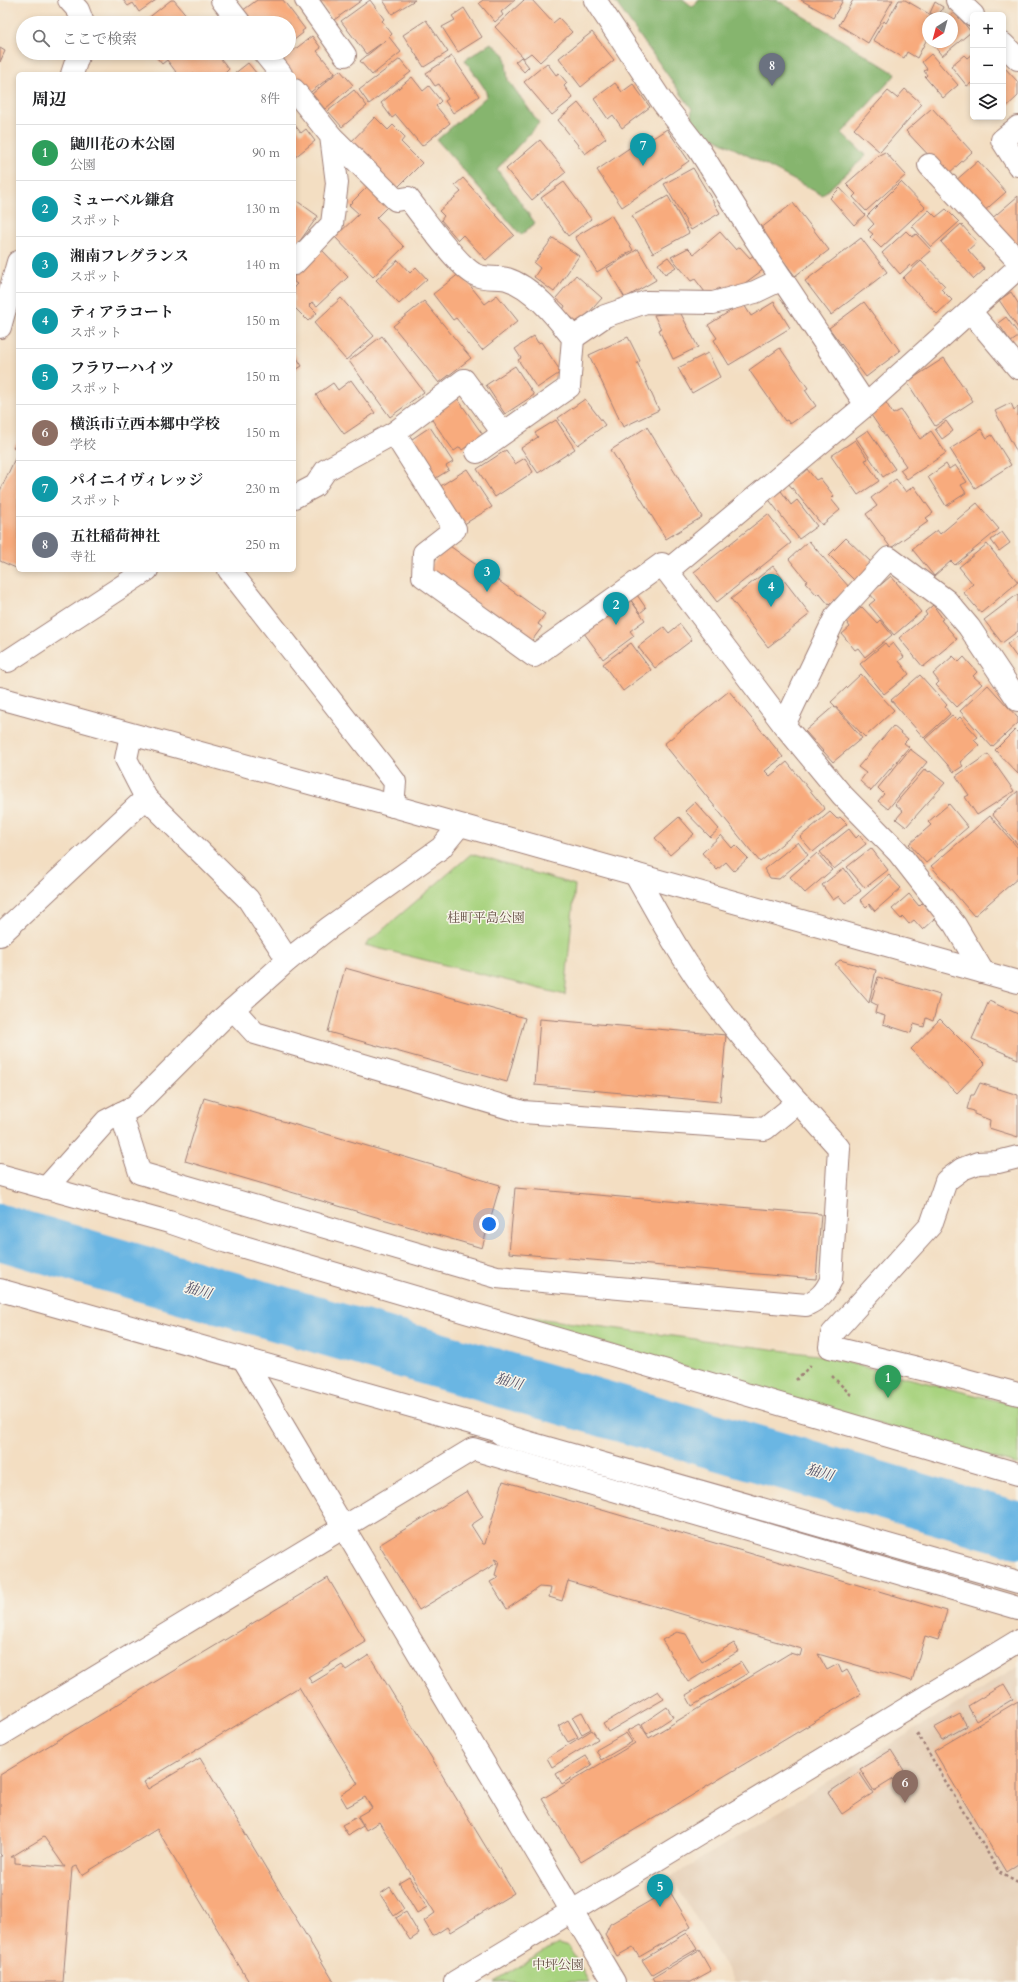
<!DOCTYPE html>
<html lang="ja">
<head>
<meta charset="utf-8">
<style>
	:root { --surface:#fff; --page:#f6f6f6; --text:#202124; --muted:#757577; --line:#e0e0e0; --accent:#db2777 }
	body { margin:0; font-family:Cardo,"Noto Serif JP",serif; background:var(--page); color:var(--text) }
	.controls { position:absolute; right:12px; top:12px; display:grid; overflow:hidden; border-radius:6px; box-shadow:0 2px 6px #0003 }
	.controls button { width:36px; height:36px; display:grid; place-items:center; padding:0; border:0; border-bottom:1px solid var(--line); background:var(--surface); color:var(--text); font:20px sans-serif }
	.compass { position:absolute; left:922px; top:12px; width:36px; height:36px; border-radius:50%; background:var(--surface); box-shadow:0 2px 6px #0003; rotate:216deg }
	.you { position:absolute; left:489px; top:1224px; width:14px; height:14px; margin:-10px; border:3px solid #fff; border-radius:50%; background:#1a73e8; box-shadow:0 0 0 6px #1a73e833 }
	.badge { display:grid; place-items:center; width:26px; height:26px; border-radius:50%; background:var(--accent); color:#fff; font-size:13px; font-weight:700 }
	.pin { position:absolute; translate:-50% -33px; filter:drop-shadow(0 1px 2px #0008) }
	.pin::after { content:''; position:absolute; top:21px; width:14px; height:12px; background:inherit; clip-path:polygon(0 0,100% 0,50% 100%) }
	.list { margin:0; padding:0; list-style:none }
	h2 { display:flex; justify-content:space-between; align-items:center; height:52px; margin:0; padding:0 16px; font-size:17px }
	h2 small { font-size:13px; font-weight:400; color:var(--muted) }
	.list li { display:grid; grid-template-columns:26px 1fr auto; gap:12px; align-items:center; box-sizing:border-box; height:56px; padding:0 16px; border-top:1px solid var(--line) }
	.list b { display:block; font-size:15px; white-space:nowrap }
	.list p { margin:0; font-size:13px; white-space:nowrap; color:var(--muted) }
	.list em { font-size:13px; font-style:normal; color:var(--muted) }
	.icon { flex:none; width:22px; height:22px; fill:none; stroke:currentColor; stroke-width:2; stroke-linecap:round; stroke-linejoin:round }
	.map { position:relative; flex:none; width:1018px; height:1982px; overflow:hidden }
	.search { position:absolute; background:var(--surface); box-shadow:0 2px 6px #0003; left:16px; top:16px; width:280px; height:44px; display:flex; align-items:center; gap:10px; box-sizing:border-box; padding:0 14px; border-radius:22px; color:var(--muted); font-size:15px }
	.panel { position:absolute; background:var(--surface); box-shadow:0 2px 6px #0003; left:16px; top:72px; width:280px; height:500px; border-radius:6px }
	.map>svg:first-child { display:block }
	.built { fill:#e4ccb2 }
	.green { fill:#a8d37f; stroke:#797955 }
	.forest { fill:#86b56e; stroke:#686a4c }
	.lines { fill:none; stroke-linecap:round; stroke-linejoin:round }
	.river { stroke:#6ab6e3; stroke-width:56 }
	.building { fill:#f8ab7d; fill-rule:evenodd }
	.minor-casing { stroke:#9e7e76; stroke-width:24 }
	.path { stroke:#9e7e76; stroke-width:2.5; stroke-dasharray:3 3; stroke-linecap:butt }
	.minor { stroke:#fff; stroke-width:22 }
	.labels { text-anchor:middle; stroke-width:3; stroke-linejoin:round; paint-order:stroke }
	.park-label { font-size:13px; fill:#624c40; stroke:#f7f3e8 }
	.water-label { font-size:14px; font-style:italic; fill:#55546b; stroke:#f7f3e8 }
</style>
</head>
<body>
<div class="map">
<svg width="1018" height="1982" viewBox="0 0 1018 1982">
	<rect width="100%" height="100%" fill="#f7f3e8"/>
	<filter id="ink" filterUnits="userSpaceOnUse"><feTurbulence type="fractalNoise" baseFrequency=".025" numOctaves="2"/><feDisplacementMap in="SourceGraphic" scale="8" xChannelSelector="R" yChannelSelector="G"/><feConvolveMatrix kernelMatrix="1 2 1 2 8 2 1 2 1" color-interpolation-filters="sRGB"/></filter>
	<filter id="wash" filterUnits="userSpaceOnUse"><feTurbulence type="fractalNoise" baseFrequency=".012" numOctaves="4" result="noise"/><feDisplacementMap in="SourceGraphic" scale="16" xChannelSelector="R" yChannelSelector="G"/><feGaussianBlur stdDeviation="0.9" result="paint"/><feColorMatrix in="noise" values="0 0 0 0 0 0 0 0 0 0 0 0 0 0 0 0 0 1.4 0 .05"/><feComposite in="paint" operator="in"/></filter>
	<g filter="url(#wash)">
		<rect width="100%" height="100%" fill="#f3dec2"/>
		<polygon class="built" points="1018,1667 1018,1982 735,1982 671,1877"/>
		<g class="green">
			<polygon points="471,854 575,885 565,995 365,945"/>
			<polygon points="505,1314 817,1355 1018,1406 1018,1465"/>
			<polygon points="558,1943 568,1946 589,1982 494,1982"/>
		</g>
		<g class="forest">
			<polygon points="614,0 684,0 693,7 699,0 777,0 896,74 842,133 866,156 822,195 690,125 692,109"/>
			<polygon points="491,43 505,55 508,80 539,123 497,169 535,223 521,235 437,140 487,96 485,89 465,60"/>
		</g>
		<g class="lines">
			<polyline class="river" points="0,1232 1018,1530"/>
		</g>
		<g id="blocks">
			<g class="building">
				<polygon points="123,0 156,0 139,12 133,3 128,6"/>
				<polygon points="171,0 174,0 193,23 142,23"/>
				<polygon points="257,0 283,0 305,29 302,31 303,33 289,44 289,23 250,23 242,11"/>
				<polygon points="320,0 362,0 334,20"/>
				<polygon points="370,0 384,19 382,21 392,34 389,37 401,52 372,75 360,61 386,40 366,54 341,21"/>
				<polygon points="383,0 415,0 392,14"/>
				<polygon points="483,0 515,0 501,12 503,15 495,22 479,3"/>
				<polygon points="524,0 532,0 553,23 559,18 572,32 540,62 531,53 524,58 495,27"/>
				<polygon points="801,0 843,0 833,18"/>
				<polygon points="853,0 893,0 868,43 839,25"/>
				<polygon points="899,0 905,0 936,18 928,18 928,37 917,58 907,52 904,58 873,40 884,21 886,23"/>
				<polygon points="935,2 943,7 938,17 930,13"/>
				<polygon points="464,8 482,37 458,52 442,27 455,20 452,16"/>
				<polygon points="955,12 971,32 942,56 932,43 952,42 952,18 948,18"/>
				<polygon points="426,20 448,52 424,67 403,35"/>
				<polygon points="592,32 614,60 581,87 559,58"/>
				<polygon points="312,36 321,48 317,51 335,73 307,95 294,78 294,74 291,74 280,61"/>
				<polygon points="0,48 5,51 0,62"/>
				<polygon points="153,53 216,53 229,69 224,74 174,74 176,72 167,60 162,64"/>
				<polygon points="973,53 973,82 967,86 951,66 964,55 967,58"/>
				<polygon points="931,54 958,85 943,98 925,77 927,75 924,71 927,69 922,62"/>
				<polygon points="452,56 479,96 453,113 445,101 448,99 439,84 435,86 426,73"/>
				<polygon points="521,57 529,67 524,72 515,62"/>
				<polygon points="400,59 411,72 369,104 359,90"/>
				<polygon points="248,63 257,74 234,74"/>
				<polygon points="547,63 556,75 559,73 567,83 564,86 573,98 552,115 524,82"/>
				<polygon points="1003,66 1018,82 1018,96 1003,110"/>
				<polygon points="340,70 353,85 325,109 312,94"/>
				<polygon points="412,77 423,91 429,86 441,101 436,106 450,123 422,146 396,115 392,118 381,103"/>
				<polygon points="615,83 622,92 633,84 650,107 622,128 613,115 608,119 594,99"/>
				<polygon points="905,89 922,104 880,152 854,129 888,91 897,98"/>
				<polygon points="354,90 367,106 342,127 328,111"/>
				<polygon points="578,103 606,138 585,154 558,120"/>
				<polygon points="932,108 972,152 947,175 906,131"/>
				<polygon points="375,117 388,130 393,125 405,137 401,142 422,163 396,189 349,144"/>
				<polygon points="294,124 301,133 306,129 315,141 294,158"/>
				<polygon points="667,129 689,161 622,207 597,170 650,134 653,138"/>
				<polygon points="540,140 566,172 532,200 506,169"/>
				<polygon points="885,152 906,175 866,211 853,197 856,194 846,184 879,155"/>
				<polygon points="978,161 1006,192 982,213 954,182"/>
				<polygon points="693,168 720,213 691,230 664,184"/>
				<polygon points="463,178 514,235 486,260 463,235 458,240 441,220 444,216 439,211 461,192 455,185"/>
				<polygon points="564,182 591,219 568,236 541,198"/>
				<polygon points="901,182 925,207 881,248 870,237 873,234 868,230 874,224 867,216"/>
				<polygon points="368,186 388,206 376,218 404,247 373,277 335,237 359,214 349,205"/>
				<polygon points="840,188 865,215 854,225 830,198"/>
				<polygon points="668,196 689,233 653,253 632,216"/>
				<polygon points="1018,196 1018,250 990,220"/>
				<polygon points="294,199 318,216 294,249"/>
				<polygon points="793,203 829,250 795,276 760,229"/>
				<polygon points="946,209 959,222 931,247 912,226 929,210 936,217"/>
				<polygon points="611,215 633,250 597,272 575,237"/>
				<polygon points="961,224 977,242 968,250 985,269 974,279 941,242"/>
				<polygon points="906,231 912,237 916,234 931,250 912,267 910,265 900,274 882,253"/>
				<polygon points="720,232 736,250 740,247 750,258 754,255 764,269 730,294 725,295 719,288 708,296 695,279 691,281 671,257 688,248 694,254"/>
				<polygon points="553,238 579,256 554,292 534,277 540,268 534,263"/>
				<polygon points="861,238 887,272 831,315 805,281"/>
				<polygon points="321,249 348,277 317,306 312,302 309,305 317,313 308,321 294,307 294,287 297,284 294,282 294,275"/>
				<polygon points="638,249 656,280 625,298 607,268"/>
				<polygon points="668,257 676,267 665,274 658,264"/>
				<polygon points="398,260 410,273 416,267 427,279 399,304 376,280"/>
				<polygon points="921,261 945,286 941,289 952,300 937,314 903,278"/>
				<polygon points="460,273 485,304 497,295 518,321 482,350 456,318 453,320 433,294"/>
				<polygon points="576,275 602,298 579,324 563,310 565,306 556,298"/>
				<polygon points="1011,292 1018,303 1018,328 999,300"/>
				<polygon points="341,298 374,336 346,360 314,323"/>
				<polygon points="424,301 471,358 439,383 393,326"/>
				<polygon points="774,302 790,328 729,365 714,340 717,338 708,325 743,303 751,316"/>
				<polygon points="864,302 900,351 866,377 829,328"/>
				<polygon points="680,312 698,347 673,359 659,330 661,329 654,315"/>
				<polygon points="1006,317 1018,333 1018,337 1011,342 998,323"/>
				<polygon points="382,336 424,392 390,417 349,361"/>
				<polygon points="534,336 538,343 541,342 561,372 537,388 518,360 521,358 515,349"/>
				<polygon points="628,337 640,361 637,362 659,410 623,427 589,355"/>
				<polygon points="780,348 808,388 805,390 816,406 790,424 787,420 785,421 749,370"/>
				<polygon points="294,353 302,366 294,371"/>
				<polygon points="708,353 720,377 692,393 678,368"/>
				<polygon points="944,358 973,401 935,426 907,382"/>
				<polygon points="515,366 534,395 505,414 486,385"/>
				<polygon points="351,380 375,413 344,434 316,395 333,383 338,390"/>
				<polygon points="457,398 483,435 462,450 460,447 454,451 430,417"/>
				<polygon points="585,399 605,425 578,445 558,418"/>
				<polygon points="885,401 893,414 901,410 920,439 931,431 946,453 907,479 900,470 906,466 869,412"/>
				<polygon points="1011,403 1014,410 1018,407 1018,454 995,411"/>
				<polygon points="556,420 575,449 538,473 521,448 538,437 535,433"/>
				<polygon points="946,421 953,431 942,439 935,429"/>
				<polygon points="430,427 453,462 446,466 449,470 431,481 406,443"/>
				<polygon points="647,427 702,517 666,539 611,450"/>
				<polygon points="981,429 987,438 992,435 1011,465 975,488 950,449"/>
				<polygon points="868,430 895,469 883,477 856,438"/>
				<polygon points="18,440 18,450 13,447"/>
				<polygon points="855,440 868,459 865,460 879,481 858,495 831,456"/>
				<polygon points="506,450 515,464 525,458 533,472 495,497 477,469"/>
				<polygon points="18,452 18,564 16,568 0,561 0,491"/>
				<polygon points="946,464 949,469 955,465 967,482 961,485 966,493 946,506 928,477"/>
				<polygon points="806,468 816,480 820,478 834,496 831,499 840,510 822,525 788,483"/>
				<polygon points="467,469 492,507 461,526 436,489"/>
				<polygon points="896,479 906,492 914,486 933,513 926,518 929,521 891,548 866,514 877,506 871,498"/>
				<polygon points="779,488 791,505 797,500 817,526 799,539 767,497"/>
				<polygon points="977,503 999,529 955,565 951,561 934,576 912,549 937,530 940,534"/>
				<polygon points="768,514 791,543 717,602 694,572"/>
				<polygon points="1002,532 1010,543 999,551 991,540"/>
				<polygon points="846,538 874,565 856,582 829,555"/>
				<polygon points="809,541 849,587 829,605 819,593 817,595 805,582 807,581 789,559"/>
				<polygon points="447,544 545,614 538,624 542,627 530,643 428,570"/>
				<polygon points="987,544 1018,582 981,613 963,592 973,584 959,567"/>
				<polygon points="773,566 810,614 768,647 731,599"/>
				<polygon points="891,576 921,612 894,635 869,605 875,600 870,594"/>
				<polygon points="1018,594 1018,631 1002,643 984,620"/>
				<polygon points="637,595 646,608 640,613 630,599"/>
				<polygon points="630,599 645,620 630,631 634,636 603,659 584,633"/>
				<polygon points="933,605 943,619 941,620 957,639 923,667 899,638 927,615 925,612"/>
				<polygon points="862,607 877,623 880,620 892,635 865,657 858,648 855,650 842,634 850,627 846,621"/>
				<polygon points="680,624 692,640 655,668 638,647 664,627 669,633"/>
				<polygon points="1018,636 1018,659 1007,644"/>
				<polygon points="631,643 651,670 623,691 603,664"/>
				<polygon points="885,643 888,647 893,643 904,657 899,661 909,674 884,694 860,664"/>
				<polygon points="953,656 959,662 964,657 977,672 973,676 982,684 957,707 936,685 939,682 933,674"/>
				<polygon points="861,674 894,710 865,737 831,702"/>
				<polygon points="920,675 947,705 945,707 950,714 924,738 891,700"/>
				<polygon points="988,685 1018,718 1018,723 992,747 960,711"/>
				<polygon points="729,691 783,757 765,771 770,776 787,762 825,809 760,862 664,744"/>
				<polygon points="834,706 862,738 833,762 805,731"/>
				<polygon points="952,715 957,720 960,717 978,737 974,740 979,745 960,762 963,766 954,772 925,739"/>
				<polygon points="893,726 908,739 904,743 909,747 871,791 860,781 866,773 858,767"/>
				<polygon points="1015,730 1018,733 1018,774 995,750"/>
				<polygon points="910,749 927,762 888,809 878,801 884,794 878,788"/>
				<polygon points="988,754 1014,791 977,815 965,797 969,795 956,776"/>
				<polygon points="925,769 929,772 930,771 945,783 906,827 896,819 903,811 895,804"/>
				<polygon points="1018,791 1018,845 992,814"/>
				<polygon points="695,802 719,829 710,837 685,811"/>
				<polygon points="949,804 968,827 926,863 909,844 931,825 928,822"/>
				<polygon points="830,812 837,819 840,817 847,824 813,852 800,837"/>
				<polygon points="990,816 1018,848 1018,878 974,916 931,866"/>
				<polygon points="679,817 694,834 670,855 655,838"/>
				<polygon points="849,829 856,838 859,835 866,844 834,869 820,852"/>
				<polygon points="721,835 732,848 735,845 748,858 734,871 726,862 717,870 702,853"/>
				<polygon points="798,842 808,855 779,879 770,878 764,869"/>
				<polygon points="871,848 888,870 865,888 847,867"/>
				<polygon points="817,853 832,870 805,893 790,877"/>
				<polygon points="844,868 861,891 845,903 839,896 833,900 822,885"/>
				<polygon points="889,875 901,888 875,911 869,904 866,907 860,900"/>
				<polygon points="909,894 919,906 922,903 936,918 923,930 914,920 909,924 903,917 901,919 892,909"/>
				<polygon points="840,960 876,970 869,1003 835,964"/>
				<polygon points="345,968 525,1018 507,1082 328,1032"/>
				<polygon points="878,977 940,995 933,1021 926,1018 924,1027 914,1024 911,1033 883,1024 885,1016 875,1013 877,1005 871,1002"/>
				<polygon points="989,1001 1018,1014 1018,1059 972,1039"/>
				<polygon points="540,1019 726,1035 720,1102 535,1085"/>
				<polygon points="940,1019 985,1064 957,1093 911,1049"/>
				<polygon points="980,1083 1018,1095 1018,1137 989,1128 990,1120 974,1114 974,1111 967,1109 971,1095 974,1095"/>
				<polygon points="204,1098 500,1185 482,1248 185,1161"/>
				<polygon points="515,1188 821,1214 816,1279 509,1253"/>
				<polygon points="503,1481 947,1611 938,1640 925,1636 912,1681 818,1654 827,1670 838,1664 842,1673 847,1670 861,1694 581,1862 542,1799 635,1743 627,1731 640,1724 649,1738 790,1653 800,1656 802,1649 568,1581 562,1601 549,1597 551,1588 539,1587 507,1609 490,1582 499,1577 495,1575 499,1561 494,1559 497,1563 419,1610 379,1545 467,1491 483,1517 471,1525 483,1544 485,1544"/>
				<path d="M328,1578L366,1642L308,1677L312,1683L342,1665L346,1670L369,1655L514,1893L450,1932L447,1927L433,1936L424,1921L435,1913L379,1822L366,1830L358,1816L372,1808L365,1797L347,1807L340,1795L358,1784L299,1687L144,1782L148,1789L200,1758L334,1982H249L157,1829L82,1875L77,1866L72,1868L63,1982H0V1856H2L0,1854V1775ZM44,1837L65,1867L15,1863V1857H11Z"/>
				<polygon points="677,1632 686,1634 702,1662 734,1643 739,1651 688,1682 662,1640"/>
				<polygon points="741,1662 748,1673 692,1706 686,1695"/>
				<polygon points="1004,1684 1013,1699 976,1721 968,1706"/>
				<polygon points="658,1691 664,1699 608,1732 603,1724"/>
				<polygon points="1018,1701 1018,1864 1006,1872 934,1751"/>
				<polygon points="667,1707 673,1717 647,1734 642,1724"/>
				<polygon points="582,1712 591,1729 582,1734 572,1717"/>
				<polygon points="960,1714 967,1726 942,1740 934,1728"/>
				<polygon points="568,1720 578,1737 568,1742 558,1726"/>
				<polygon points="592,1730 598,1739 552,1767 547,1758"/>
				<polygon points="626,1733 632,1742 601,1760 596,1750"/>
				<polygon points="891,1750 905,1772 874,1791 860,1769"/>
				<polygon points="586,1756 592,1765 562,1784 556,1774"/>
				<polygon points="859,1772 873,1793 842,1814 828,1793"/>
				<polygon points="357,1817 363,1826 348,1835 342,1825"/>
				<polygon points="409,1877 427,1907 417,1913 399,1883"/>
				<polygon points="390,1887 404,1909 394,1916 380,1894"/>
				<polygon points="669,1890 691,1927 639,1957 633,1947 617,1956 605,1935 610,1924"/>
				<polygon points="406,1912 419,1934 410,1940 396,1918"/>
				<polygon points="687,1933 697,1949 652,1975 642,1960"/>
				<polygon points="699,1950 711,1971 691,1982 654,1982 652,1978"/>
			</g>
		</g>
	</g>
	<g filter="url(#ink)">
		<use href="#blocks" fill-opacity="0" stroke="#9e7e76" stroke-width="1"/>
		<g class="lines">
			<g class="minor-casing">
				<g id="minor">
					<polyline points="69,0 78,10 83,23"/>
					<polyline points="222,0 240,23"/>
					<polyline points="306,0 345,55"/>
					<polyline points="595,0 663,103 698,148 754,237 866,405"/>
					<polyline points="957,0 973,15"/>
					<polyline points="1003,44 1018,59"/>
					<polyline points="264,53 281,74"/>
					<polyline points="72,74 79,53"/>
					<polyline points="294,90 331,136 337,183 332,224 294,264"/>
					<polyline points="1018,127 1002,140 1018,165"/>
					<path d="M331,136L396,200L408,198C423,217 455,263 474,274C485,280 496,276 507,279C533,287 557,318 573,338L569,387L477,452"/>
					<polyline points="929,165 1018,261"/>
					<polyline points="970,311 1018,368"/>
					<polyline points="0,327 18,262"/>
					<polyline points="573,338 605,316 646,302 713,303 755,292 782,279"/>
					<polyline points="394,433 455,529 424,553 423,576 534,656 662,564 667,571"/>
					<polyline points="294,497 315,486 326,470 394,433 464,380 503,433"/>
					<polyline points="229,570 395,782 393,806"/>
					<polyline points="8,661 147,570"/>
					<polyline points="0,698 393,806 1018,982"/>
					<polyline points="784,725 836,616 889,558 947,601 969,627 1018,700"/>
					<polyline points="131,735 126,759 146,798 248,899 288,960"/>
					<polyline points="0,935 146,798"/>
					<polyline points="983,972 955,925 898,852 842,795 784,725 667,571 866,405 1018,268"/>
					<polyline points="233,1009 255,1033 523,1112 765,1129 798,1102"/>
					<path d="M121,1113L140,1173L497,1277L806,1305C819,1299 825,1293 831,1280L839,1148C795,1099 751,1050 711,998C682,960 659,916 635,874"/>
					<polyline points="1018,1157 998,1162 978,1163 962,1169 946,1181 931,1225 832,1334 830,1347 959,1378 1018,1394"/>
					<polyline points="0,1175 169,1222 227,1242 1018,1474"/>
					<polyline points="46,1188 106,1121 135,1106 222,1019 288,960 330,927 441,848 459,826"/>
					<polyline points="0,1290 496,1430 503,1435 537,1445 1018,1582"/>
					<polyline points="244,1360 614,1982"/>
					<polyline points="0,1735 473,1449 1018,1608"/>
					<polyline points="455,1982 1018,1641"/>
				</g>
			</g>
			<g class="path">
				<polyline points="832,1376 851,1395"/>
				<polyline points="796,1380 811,1365"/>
				<polyline points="917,1733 999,1872 1018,1883"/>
			</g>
			<use href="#minor" class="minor"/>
		</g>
	</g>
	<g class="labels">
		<g class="park-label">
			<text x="486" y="922">桂町平島公園</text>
			<text x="558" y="1969">中坪公園</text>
		</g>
		<g class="water-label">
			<text transform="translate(198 1290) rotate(16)" y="5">㹨川</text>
			<text transform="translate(509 1381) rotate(16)" y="5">㹨川</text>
			<text transform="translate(820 1472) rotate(16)" y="5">㹨川</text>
		</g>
	</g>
</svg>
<div class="controls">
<button>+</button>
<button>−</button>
<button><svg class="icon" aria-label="layers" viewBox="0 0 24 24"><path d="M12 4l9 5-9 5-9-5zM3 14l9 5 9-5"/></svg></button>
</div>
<svg class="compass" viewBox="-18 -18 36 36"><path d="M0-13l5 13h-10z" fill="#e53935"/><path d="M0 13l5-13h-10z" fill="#757577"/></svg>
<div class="you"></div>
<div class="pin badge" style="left:888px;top:1398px;background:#2e9e5b">1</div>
<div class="pin badge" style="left:616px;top:625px;background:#0f9aa8">2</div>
<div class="pin badge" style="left:487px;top:592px;background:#0f9aa8">3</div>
<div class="pin badge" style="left:771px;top:607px;background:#0f9aa8">4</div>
<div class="pin badge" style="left:660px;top:1907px;background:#0f9aa8">5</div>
<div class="pin badge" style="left:905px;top:1803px;background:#8d6e63">6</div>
<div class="pin badge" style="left:643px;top:166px;background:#0f9aa8">7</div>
<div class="pin badge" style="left:772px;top:86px;background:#6b7280">8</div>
<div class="search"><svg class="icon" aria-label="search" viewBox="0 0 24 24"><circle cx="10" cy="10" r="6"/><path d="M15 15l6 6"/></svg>ここで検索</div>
<section class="panel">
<h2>周辺<small>8件</small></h2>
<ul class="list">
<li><span class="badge" style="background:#2e9e5b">1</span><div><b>鼬川花の木公園</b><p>公園</p></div><em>90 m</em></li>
<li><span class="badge" style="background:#0f9aa8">2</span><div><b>ミューベル鎌倉</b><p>スポット</p></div><em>130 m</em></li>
<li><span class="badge" style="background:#0f9aa8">3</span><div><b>湘南フレグランス</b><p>スポット</p></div><em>140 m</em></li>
<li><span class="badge" style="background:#0f9aa8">4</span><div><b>ティアラコート</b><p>スポット</p></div><em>150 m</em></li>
<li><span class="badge" style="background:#0f9aa8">5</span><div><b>フラワーハイツ</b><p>スポット</p></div><em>150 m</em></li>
<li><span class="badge" style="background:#8d6e63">6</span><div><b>横浜市立西本郷中学校</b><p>学校</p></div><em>150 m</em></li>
<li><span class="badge" style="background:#0f9aa8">7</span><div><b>パイニイヴィレッジ</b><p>スポット</p></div><em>230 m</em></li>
<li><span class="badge" style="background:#6b7280">8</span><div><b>五社稲荷神社</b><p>寺社</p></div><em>250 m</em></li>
</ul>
</section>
</div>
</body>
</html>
